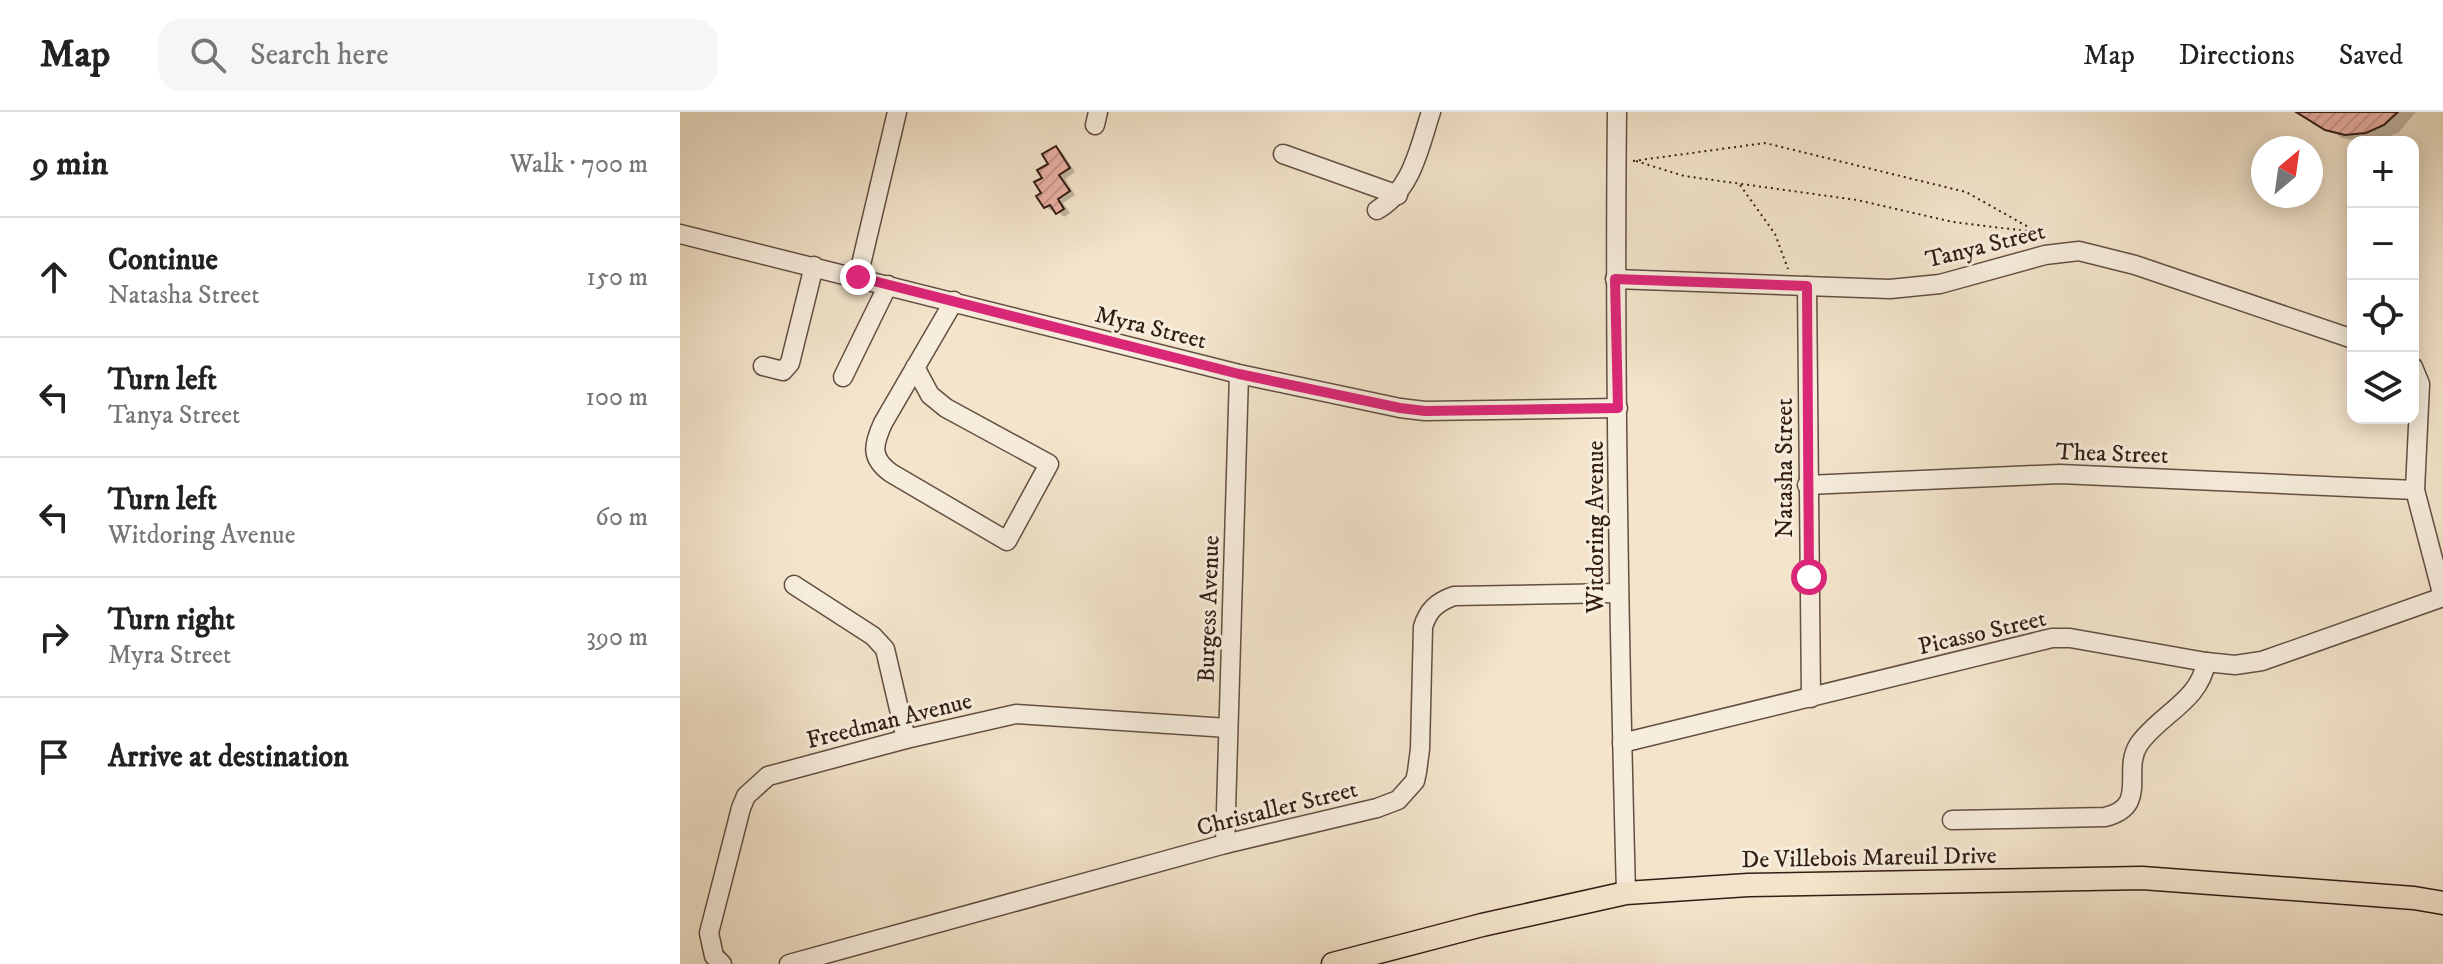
<!DOCTYPE html>
<html lang="en">
<head>
<meta charset="utf-8">
<style>
	:root { --surface:#fff; --page:#f6f6f6; --text:#222; --muted:#767676; --line:#e0e0e0 }
	body { margin:0; font-family:"IM FELL DW Pica",serif; background:var(--page); color:var(--text) }
	.controls { position:absolute; right:24px; top:24px; display:grid; overflow:hidden; border-radius:16px; box-shadow:0 4px 20px #0003 }
	.controls button { width:72px; height:72px; display:grid; place-items:center; padding:0; border:0; border-bottom:2px solid var(--line); background:var(--surface); color:var(--text); font:40px sans-serif }
	.compass { position:absolute; left:1571px; top:24px; width:72px; height:72px; border-radius:50%; background:var(--surface); box-shadow:0 4px 20px #0003; rotate:29deg }
	.stop { position:absolute; width:24px; height:24px; margin:-18px; border:6px solid #db2777; border-radius:50%; background:#fff }
	.stop.end { background:#db2777; border-color:#fff; box-shadow:0 2px 8px #0008 }
	.list { margin:0; padding:0; list-style:none }
	h2 { display:flex; justify-content:space-between; align-items:center; height:104px; margin:0; padding:0 32px; font-size:34px }
	h2 small { font-size:26px; font-weight:400; color:var(--muted) }
	.list li { display:grid; grid-template-columns:52px 1fr auto; gap:24px; align-items:center; box-sizing:border-box; height:120px; padding:0 32px; border-top:2px solid var(--line) }
	.list b { display:block; font-size:30px; white-space:nowrap }
	.list p { margin:0; font-size:26px; white-space:nowrap; color:var(--muted) }
	.list em { font-size:26px; font-style:normal; color:var(--muted) }
	.icon { flex:none; width:44px; height:44px; fill:none; stroke:currentColor; stroke-width:2; stroke-linecap:round; stroke-linejoin:round }
	.map { position:relative; flex:none; width:1763px; height:852px; overflow:hidden }
	header { display:flex; align-items:center; gap:48px; box-sizing:border-box; height:112px; padding:0 40px; background:var(--surface); border-bottom:2px solid var(--line) }
	header strong { font-size:38px }
	nav { display:flex; gap:44px; margin-inline-start:auto; font-size:28px }
	.search { width:560px; height:72px; background:var(--page); display:flex; align-items:center; gap:20px; box-sizing:border-box; padding:0 28px; border-radius:24px; color:var(--muted); font-size:30px }
	main { display:flex }
	aside { flex:1; background:var(--surface) }
	.map>svg:first-child { display:block }
	.shadow { fill:#0003 }
	.building { fill:url(#building-hatch); stroke:#331d15; stroke-width:2 }
	.lines { fill:none; stroke-linecap:round; stroke-linejoin:round }
	.minor-casing { stroke:#634f42; stroke-width:21 }
	.major-casing { stroke:#331d15; stroke-width:25 }
	.path { stroke:#331d15; stroke-width:2; stroke-dasharray:2 4; stroke-linecap:butt }
	.minor { stroke:#f7eddd; stroke-width:18 }
	.major { stroke:#f3e4cb; stroke-width:22 }
	.route { stroke:#db2777; stroke-width:10 }
	.labels { text-anchor:middle; stroke-width:6; stroke-linejoin:round; paint-order:stroke }
	.street-label { font-size:24px; fill:#331d15; stroke:#f7eddd }
</style>
</head>
<body>
<header>
<strong>Map</strong>
<div class="search"><svg class="icon" aria-label="search" viewBox="0 0 24 24"><circle cx="10" cy="10" r="6"/><path d="M15 15l6 6"/></svg>Search here</div>
<nav><a>Map</a><a>Directions</a><a>Saved</a></nav>
</header>
<main>
<aside>
<h2>9 min<small>Walk · 700 m</small></h2>
<ul class="list">
<li><svg class="icon" aria-label="ahead" viewBox="0 0 24 24"><path d="M12 20V5M6 11l6-6 6 6"/></svg><div><b>Continue</b><p>Natasha Street</p></div><em>150 m</em></li>
<li><svg class="icon" aria-label="left" viewBox="0 0 24 24"><path d="M17 20v-9H6M10 6l-5 5 5 5"/></svg><div><b>Turn left</b><p>Tanya Street</p></div><em>100 m</em></li>
<li><svg class="icon" aria-label="left" viewBox="0 0 24 24"><path d="M17 20v-9H6M10 6l-5 5 5 5"/></svg><div><b>Turn left</b><p>Witdoring Avenue</p></div><em>60 m</em></li>
<li><svg class="icon" aria-label="right" viewBox="0 0 24 24"><path d="M7 20v-9h11M14 6l5 5-5 5"/></svg><div><b>Turn right</b><p>Myra Street</p></div><em>390 m</em></li>
<li><svg class="icon" aria-label="arrive" viewBox="0 0 24 24"><path d="M6 21V4h12l-3 4 3 4H6"/></svg><div><b>Arrive at destination</b></div></li>
</ul>
</aside>
<div class="map">
<svg width="1763" height="852" viewBox="0 0 1763 852">
	<defs>
		<pattern id="building-hatch" width="6" height="6" patternUnits="userSpaceOnUse" patternTransform="scale(2)"><rect width="6" height="6" fill="#ebb1a5"/><path d="M-1 1l2-2M0 6l6-6M5 7l2-2" fill="none" stroke="#ca988d"/></pattern>
	</defs>
	<rect width="100%" height="100%" fill="#f3e4cb"/>
	<filter id="stains"><feTurbulence type="fractalNoise" baseFrequency=".0025" numOctaves="4"/><feColorMatrix values="0 0 0 0 .2 0 0 0 0 .09 0 0 0 0 .02 0 0 0 .5 -.17"/></filter>
	<radialGradient id="worn" r=".72"><stop offset=".6" stop-color="#630" stop-opacity="0"/><stop offset="1" stop-color="#630" stop-opacity=".3"/></radialGradient>
	<g class="shadow">
		<polygon points="1625,0 1736,0 1719,20 1701,28 1685,30 1662,26"/>
		<polygon points="376,36 382,40 395,60 385,67 395,83 383,91 390,101 384,105 375,97 372,99 366,95 363,82 364,66"/>
	</g>
	<g class="building">
		<polygon points="1616,0 1718,0 1704,13 1686,21 1665,23 1645,18"/>
		<polygon points="376,34 390,56 379,63 390,79 378,87 384,97 376,102 370,93 364,96 356,84 361,81 354,70 362,66 357,58 368,52 362,42"/>
	</g>
	<g class="lines">
		<g class="minor-casing">
			<g id="minor">
				<path d="M937,0C934,260 939,521 946,781"/>
				<polyline points="415,13 418,0"/>
				<polyline points="603,42 718,83"/>
				<path d="M697,98C732,78 739,36 751,0"/>
				<polyline points="0,122 559,262 720,296 745,299 938,296"/>
				<polyline points="178,165 217,0"/>
				<polyline points="935,167 1210,177 1260,172 1365,143 1399,139 1455,153 1673,227"/>
				<polyline points="1127,174 1131,586"/>
				<polyline points="83,254 103,259 110,251 134,154"/>
				<path d="M235,255L250,283L266,296L369,352L327,429L211,361C190,346 193,333 203,311L274,189"/>
				<polyline points="163,265 208,173"/>
				<polyline points="1127,373 1380,362 1735,378"/>
				<polyline points="114,473 193,524 205,537 226,627"/>
				<polyline points="942,631 1372,526 1390,526 1526,550 1555,553 1582,549 1763,485 1735,378 1740,272 1733,255"/>
				<path d="M1272,708L1425,705C1470,694 1441,659 1459,632C1480,602 1520,589 1526,550"/>
				<polyline points="545,732 559,262"/>
				<polyline points="42,852 34,844 29,821 61,696 66,684 88,664 226,627 336,602 548,616"/>
				<path d="M109,852L545,732L697,696L718,688L735,669L737,660L740,637L743,515C748,498 757,490 774,484L939,481"/>
			</g>
		</g>
		<g class="major-casing">
			<polyline id="major" points="653,852 802,813 946,781 1068,773 1462,766 1734,786 1763,791"/>
		</g>
		<g class="path">
			<polyline points="953,49 1085,31 1286,80 1368,126"/>
			<polyline points="956,49 1004,64 1177,88 1273,110 1355,120"/>
			<polyline points="1060,73 1095,122 1108,157"/>
		</g>
		<use href="#minor" class="minor"/>
		<use href="#major" class="major"/>
	</g>
	<g class="lines">
		<polyline class="route" points="178,165 559,262 720,296 745,299 938,296 935,167 1127,174 1129,465"/>
	</g>
	<g class="labels">
		<g class="street-label">
			<text transform="translate(1305 133) rotate(-14)" y="8">Tanya Street</text>
			<text transform="translate(471 215) rotate(14)" y="8">Myra Street</text>
			<text transform="translate(1432 341) rotate(2)" y="8">Thea Street</text>
			<text transform="translate(1104 356) rotate(-90)" y="8">Natasha Street</text>
			<text transform="translate(915 415) rotate(-90)" y="8">Witdoring Avenue</text>
			<text transform="translate(528 497) rotate(-88)" y="8">Burgess Avenue</text>
			<text transform="translate(1302 520) rotate(-13)" y="8">Picasso Street</text>
			<text transform="translate(209 608) rotate(-14)" y="8">Freedman Avenue</text>
			<text transform="translate(597 696) rotate(-14)" y="8">Christaller Street</text>
			<text transform="translate(1189 745) rotate(-1)" y="8">De Villebois Mareuil Drive</text>
		</g>
	</g>
	<rect width="100%" height="100%" filter="url(#stains)"/>
	<rect width="100%" height="100%" fill="url(#worn)"/>
</svg>
<div class="controls">
<button>+</button>
<button>−</button>
<button><svg class="icon" aria-label="locate" viewBox="0 0 24 24"><circle cx="12" cy="12" r="6"/><path d="M12 2v4M12 18v4M2 12h4M18 12h4"/></svg></button>
<button><svg class="icon" aria-label="layers" viewBox="0 0 24 24"><path d="M12 4l9 5-9 5-9-5zM3 14l9 5 9-5"/></svg></button>
</div>
<svg class="compass" viewBox="-18 -18 36 36"><path d="M0-13l5 13h-10z" fill="#e53935"/><path d="M0 13l5-13h-10z" fill="#767676"/></svg>
<div class="stop" style="left:1129px;top:465px"></div>
<div class="stop end" style="left:178px;top:165px"></div>
</div>
</main>
</body>
</html>
